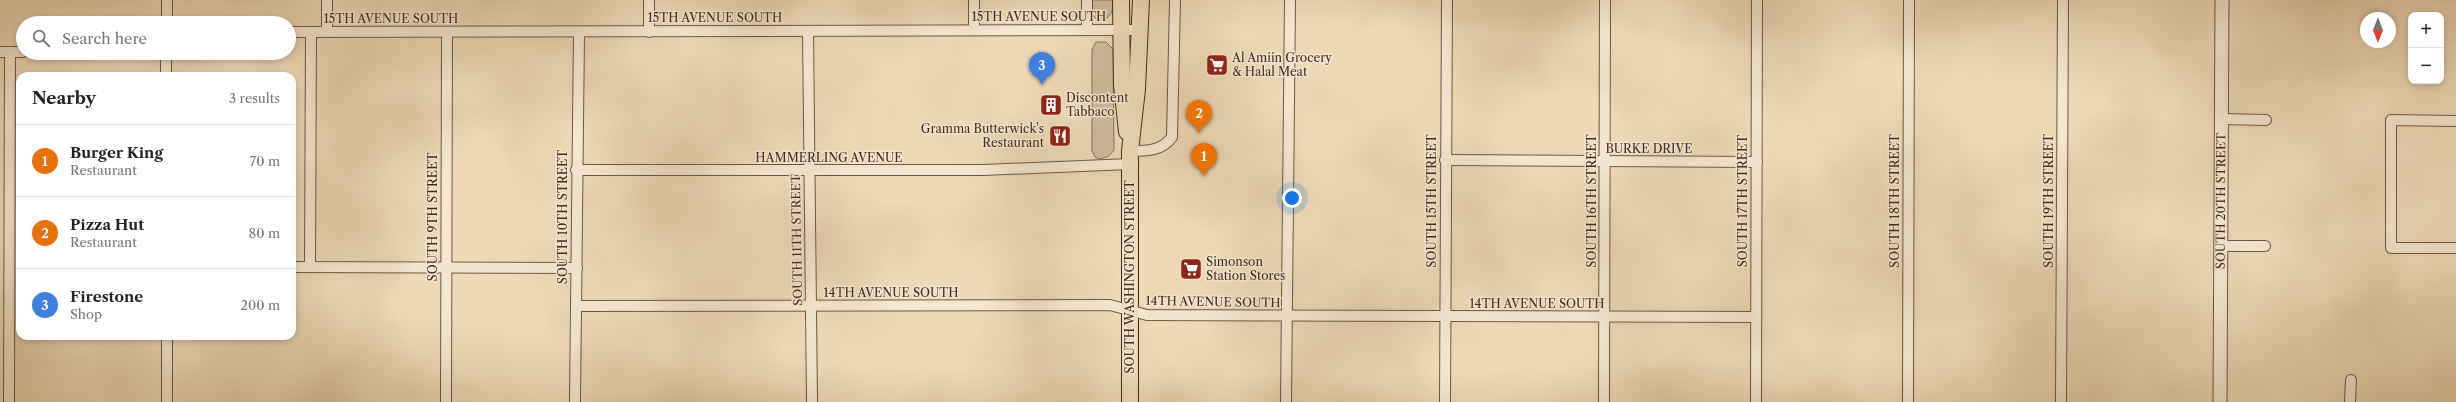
<!DOCTYPE html>
<html lang="en">
<head>
<meta charset="utf-8">
<style>
	:root { --surface:#fff; --page:#f6f6f6; --text:#222; --muted:#767676; --line:#e0e0e0; --accent:#1a73e8 }
	body { margin:0; font-family:"Libre Caslon Text",serif; background:var(--page); color:var(--text) }
	.controls { position:absolute; right:12px; top:12px; display:grid; overflow:hidden; border-radius:8px; box-shadow:0 2px 6px #0003 }
	.controls button { width:36px; height:36px; display:grid; place-items:center; padding:0; border:0; border-bottom:1px solid var(--line); background:var(--surface); color:var(--text); font:20px sans-serif }
	.compass { position:absolute; left:2360px; top:12px; width:36px; height:36px; border-radius:50%; background:var(--surface); box-shadow:0 2px 6px #0003; rotate:180deg }
	.you { position:absolute; left:1292px; top:198px; width:14px; height:14px; margin:-10px; border:3px solid #fff; border-radius:50%; background:#1a73e8; box-shadow:0 0 0 6px #1a73e833 }
	.badge { display:grid; place-items:center; width:26px; height:26px; border-radius:50%; background:var(--accent); color:#fff; font-size:13px; font-weight:700 }
	.pin { position:absolute; translate:-50% -33px; filter:drop-shadow(0 1px 2px #0008) }
	.pin::after { content:''; position:absolute; top:21px; width:14px; height:12px; background:inherit; clip-path:polygon(0 0,100% 0,50% 100%) }
	.list { margin:0; padding:0; list-style:none }
	h2 { display:flex; justify-content:space-between; align-items:center; height:52px; margin:0; padding:0 16px; font-size:17px }
	h2 small { font-size:13px; font-weight:400; color:var(--muted) }
	.list li { display:grid; grid-template-columns:26px 1fr auto; gap:12px; align-items:center; box-sizing:border-box; height:72px; padding:0 16px; border-top:1px solid var(--line) }
	.list b { display:block; font-size:15px; white-space:nowrap }
	.list p { margin:0; font-size:13px; white-space:nowrap; color:var(--muted) }
	.list em { font-size:13px; font-style:normal; color:var(--muted) }
	.icon { flex:none; width:22px; height:22px; fill:none; stroke:currentColor; stroke-width:2; stroke-linecap:round; stroke-linejoin:round }
	.map { position:relative; flex:none; width:2456px; height:402px; overflow:hidden }
	.search { position:absolute; background:var(--surface); box-shadow:0 2px 6px #0003; left:16px; top:16px; width:280px; height:44px; display:flex; align-items:center; gap:10px; box-sizing:border-box; padding:0 14px; border-radius:22px; color:var(--muted); font-size:15px }
	.panel { position:absolute; background:var(--surface); box-shadow:0 2px 6px #0003; left:16px; top:72px; width:280px; height:268px; border-radius:12px }
	.map>svg:first-child { display:block }
	.green { fill:#cfba9c; stroke:#89725e }
	.lines { fill:none; stroke-linecap:round; stroke-linejoin:round }
	.minor-casing { stroke:#6d5644; stroke-width:12 }
	.tertiary-casing { stroke:#6d5644; stroke-width:15 }
	.primary-casing { stroke:#432a1f; stroke-width:18 }
	.minor { stroke:#f3e6cf; stroke-width:10 }
	.tertiary { stroke:#f3e6cf; stroke-width:13 }
	.primary { stroke:#ecd8b5; stroke-width:16 }
	.labels { text-anchor:middle; stroke-width:3; stroke-linejoin:round; paint-order:stroke }
	.street-label { font-size:12px; fill:#432a1f; stroke:#f3e6cf }
	.poi-label { font-size:12px; fill:#432a1f; stroke:#f3e6cf; text-anchor:start }
</style>
</head>
<body>
<div class="map">
<svg width="2456" height="402" viewBox="0 0 2456 402">
	<rect width="100%" height="100%" fill="#ecd8b5"/>
	<filter id="stains"><feTurbulence type="fractalNoise" baseFrequency=".005" numOctaves="4"/><feColorMatrix values="0 0 0 0 .2 0 0 0 0 .09 0 0 0 0 .02 0 0 0 .5 -.17"/></filter>
	<radialGradient id="worn" r=".72"><stop offset=".6" stop-color="#630" stop-opacity="0"/><stop offset="1" stop-color="#630" stop-opacity=".3"/></radialGradient>
	<g class="green">
		<path d="M1091,0H1113C1113,12 1112,17 1100,21C1090,16 1091,10 1091,0Z"/>
		<polygon points="1096,42 1106,42 1113,49 1114,150 1109,156 1100,159 1095,157 1092,151 1092,50"/>
	</g>
	<g class="lines">
		<g class="minor-casing">
			<g id="minor">
				<polyline points="649,0 649,32"/>
				<polyline points="974,0 974,30"/>
				<polyline points="167,23 167,0"/>
				<polyline points="1087,30 1087,0"/>
				<polyline points="808,31 812,402"/>
				<polyline points="289,32 1141,30"/>
				<polyline points="327,32 327,0"/>
				<polyline points="0,52 23,52"/>
				<polyline points="166,53 166,76"/>
				<polyline points="2222,119 2266,120"/>
				<polyline points="2456,121 2391,120 2391,248 2456,248"/>
				<path d="M1130,151C1147,151 1162,151 1172,137L1175,0"/>
				<polyline points="1445,160 1757,162"/>
				<polyline points="576,170 983,170 1130,164"/>
				<polyline points="2220,246 2265,246"/>
				<polyline points="292,267 577,268"/>
				<polyline points="310,267 311,32"/>
				<polyline points="576,306 1110,305 1147,315 1756,317"/>
				<polyline points="167,336 167,402"/>
				<polyline points="9,402 10,52"/>
				<polyline points="446,402 447,32"/>
				<polyline points="575,402 579,32"/>
				<polyline points="1286,402 1290,0"/>
				<polyline points="1445,402 1447,0"/>
				<polyline points="1604,402 1605,0"/>
				<polyline points="1756,402 1757,0"/>
				<polyline points="1908,402 1909,0"/>
				<polyline points="2061,402 2063,0"/>
				<polyline points="2350,402 2351,380"/>
			</g>
		</g>
		<g class="tertiary-casing">
			<g id="tertiary">
				<path id="s1" d="M2220,402L2222,0"/>
			</g>
		</g>
		<g class="primary-casing">
			<g id="primary">
				<polyline points="1121,0 1122,85 1127,132"/>
				<polyline points="1130,402 1130,151 1137,89 1141,0"/>
			</g>
		</g>
		<use href="#minor" class="minor"/>
		<use href="#tertiary" class="tertiary"/>
		<use href="#primary" class="primary"/>
	</g>
	<defs>
		<g id="supermarket-square" transform="scale(1.15)"><rect x="-9" y="-9" width="18" height="18" rx="4" fill="#8f2418" stroke="#f3e6cf"/><path d="M-6-5.5h2.5l.6 2H6L4.5 2H-2.5L-4.4-4H-6ZM-1.5 3.2a1.3 1.3 0 1 0 .1 0ZM3 3.2a1.3 1.3 0 1 0 .1 0Z" fill="#fff"/></g>
		<g id="building-square" transform="scale(1.15)"><rect x="-9" y="-9" width="18" height="18" rx="4" fill="#8f2418" stroke="#f3e6cf"/><path d="M-4-6H4V6H1V3H-1V6H-4ZM-2.5-4.3h1.7v1.8h-1.7ZM.8-4.3h1.7v1.8H.8ZM-2.5-1h1.7V.8h-1.7ZM.8-1h1.7V.8H.8Z" fill="#fff"/></g>
		<g id="restaurant-square" transform="scale(1.15)"><rect x="-9" y="-9" width="18" height="18" rx="4" fill="#8f2418" stroke="#f3e6cf"/><path d="M-5-6h1v4h1v-4h1v4h1v-4h1v5L-1.5 .5V6h-2V.5L-5-1ZM5-6V6H3V1.5H1.5Q1.5-4 5-6Z" fill="#fff"/></g>
	</defs>
	<g fill-rule="evenodd">
		<use href="#supermarket-square" x="1217" y="65"/>
		<use href="#building-square" x="1051" y="105"/>
		<use href="#restaurant-square" x="1060" y="136"/>
		<use href="#supermarket-square" x="1191" y="269"/>
	</g>
	<g class="labels">
		<g class="street-label">
			<text x="1039" y="21">15TH AVENUE SOUTH</text>
			<text x="715" y="22">15TH AVENUE SOUTH</text>
			<text x="391" y="23">15TH AVENUE SOUTH</text>
			<text x="1649" y="153">BURKE DRIVE</text>
			<text x="829" y="162">HAMMERLING AVENUE</text>
			<text transform="translate(1432 201) rotate(-90)" y="4">SOUTH 15TH STREET</text>
			<text transform="translate(1592 201) rotate(-90)" y="4">SOUTH 16TH STREET</text>
			<text transform="translate(1743 201) rotate(-90)" y="4">SOUTH 17TH STREET</text>
			<text transform="translate(1895 201) rotate(-90)" y="4">SOUTH 18TH STREET</text>
			<text transform="translate(2049 201) rotate(-90)" y="4">SOUTH 19TH STREET</text>
			<text dy="4" stroke="none"><textPath href="#s1" startOffset="201">SOUTH 20TH STREET</textPath></text>
			<text transform="translate(433 217) rotate(-90)" y="4">SOUTH 9TH STREET</text>
			<text transform="translate(563 217) rotate(-90)" y="4">SOUTH 10TH STREET</text>
			<text transform="translate(797 240) rotate(-91)" y="4">SOUTH 11TH STREET</text>
			<text transform="translate(1130 277) rotate(-90)" y="4">SOUTH WASHINGTON STREET</text>
			<text x="891" y="297">14TH AVENUE SOUTH</text>
			<text transform="translate(1213 302) rotate(1)" y="4">14TH AVENUE SOUTH</text>
			<text x="1537" y="308">14TH AVENUE SOUTH</text>
		</g>
		<g class="poi-label">
			<text x="1232" y="62">Al Amiin Grocery<tspan x="1232" dy="14">&amp; Halal Meat</tspan></text>
			<text x="1066" y="102">Discontent<tspan x="1066" dy="14">Tabbaco</tspan></text>
			<text x="1044" y="133" text-anchor="end">Gramma Butterwick's<tspan x="1044" dy="14">Restaurant</tspan></text>
			<text x="1206" y="266">Simonson<tspan x="1206" dy="14">Station Stores</tspan></text>
		</g>
	</g>
	<rect width="100%" height="100%" filter="url(#stains)"/>
	<rect width="100%" height="100%" fill="url(#worn)"/>
</svg>
<div class="controls">
<button>+</button>
<button>−</button>
</div>
<svg class="compass" viewBox="-18 -18 36 36"><path d="M0-13l5 13h-10z" fill="#e53935"/><path d="M0 13l5-13h-10z" fill="#767676"/></svg>
<div class="you"></div>
<div class="pin badge" style="left:1204px;top:176px;background:#e8710a">1</div>
<div class="pin badge" style="left:1199px;top:133px;background:#e8710a">2</div>
<div class="pin badge" style="left:1042px;top:85px;background:#3f7fe0">3</div>
<div class="search"><svg class="icon" aria-label="search" viewBox="0 0 24 24"><circle cx="10" cy="10" r="6"/><path d="M15 15l6 6"/></svg>Search here</div>
<section class="panel">
<h2>Nearby<small>3 results</small></h2>
<ul class="list">
<li><span class="badge" style="background:#e8710a">1</span><div><b>Burger King</b><p>Restaurant</p></div><em>70 m</em></li>
<li><span class="badge" style="background:#e8710a">2</span><div><b>Pizza Hut</b><p>Restaurant</p></div><em>80 m</em></li>
<li><span class="badge" style="background:#3f7fe0">3</span><div><b>Firestone</b><p>Shop</p></div><em>200 m</em></li>
</ul>
</section>
</div>
</body>
</html>
